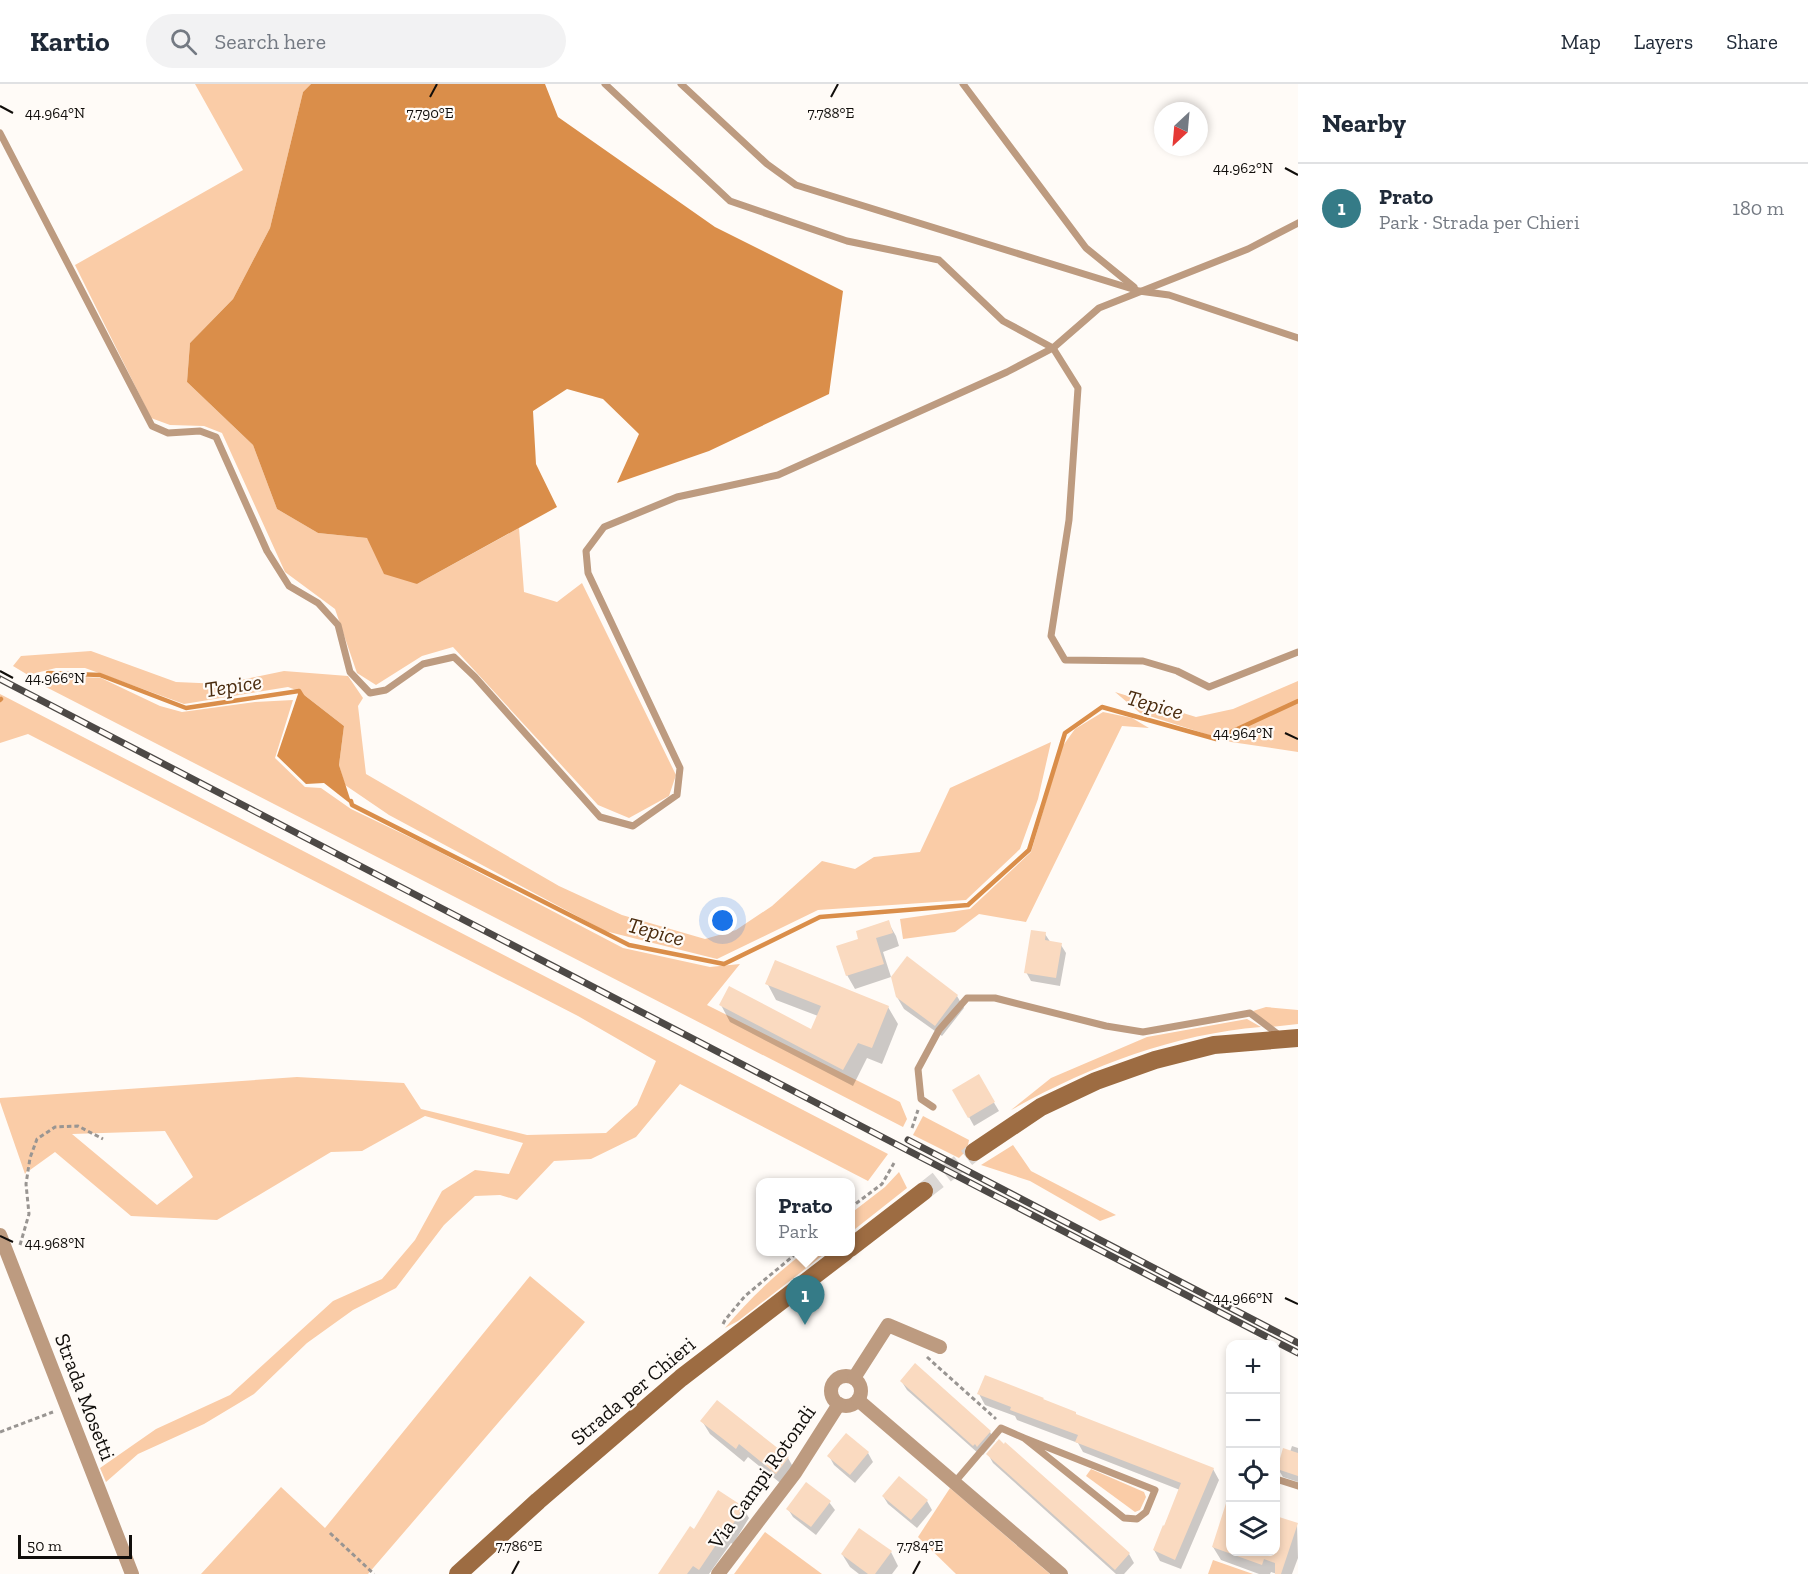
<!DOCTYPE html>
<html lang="en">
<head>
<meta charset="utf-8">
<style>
	:root { --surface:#fff; --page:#f2f2f3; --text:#1f2937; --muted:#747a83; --line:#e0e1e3; --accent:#357b87 }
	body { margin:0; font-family:"Zilla Slab",serif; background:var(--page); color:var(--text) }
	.controls { position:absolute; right:18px; bottom:18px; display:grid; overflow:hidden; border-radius:12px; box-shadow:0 3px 9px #0003 }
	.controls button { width:54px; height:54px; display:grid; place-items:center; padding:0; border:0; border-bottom:2px solid var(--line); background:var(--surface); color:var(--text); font:30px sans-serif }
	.compass { position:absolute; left:1154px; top:18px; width:54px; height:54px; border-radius:50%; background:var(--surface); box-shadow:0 3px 9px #0003; rotate:206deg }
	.scale { position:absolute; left:18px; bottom:15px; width:114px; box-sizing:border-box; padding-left:6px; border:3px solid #110e0b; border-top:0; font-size:16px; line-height:21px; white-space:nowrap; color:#110e0b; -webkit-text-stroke:4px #fffbf7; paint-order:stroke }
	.you { position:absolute; left:723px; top:837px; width:21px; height:21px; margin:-15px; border:4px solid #fff; border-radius:50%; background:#1a73e8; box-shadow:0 0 0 9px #1a73e833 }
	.badge { display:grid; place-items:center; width:39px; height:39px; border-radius:50%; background:var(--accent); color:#fff; font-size:20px; font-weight:700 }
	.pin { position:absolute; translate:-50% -50px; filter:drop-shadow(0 2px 3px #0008) }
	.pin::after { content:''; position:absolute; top:32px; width:21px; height:18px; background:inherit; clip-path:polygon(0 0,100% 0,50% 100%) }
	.popup { position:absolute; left:756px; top:1094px; width:99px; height:78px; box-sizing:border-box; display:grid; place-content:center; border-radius:12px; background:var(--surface); filter:drop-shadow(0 2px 4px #0005); font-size:20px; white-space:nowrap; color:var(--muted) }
	.popup b { font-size:22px; color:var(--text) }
	.popup::after { content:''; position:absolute; left:50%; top:100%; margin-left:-12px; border:12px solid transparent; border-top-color:var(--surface) }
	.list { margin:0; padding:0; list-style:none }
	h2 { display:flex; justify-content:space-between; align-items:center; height:78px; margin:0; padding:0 24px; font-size:26px }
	h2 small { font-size:20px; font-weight:400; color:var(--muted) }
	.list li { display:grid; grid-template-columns:39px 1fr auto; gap:18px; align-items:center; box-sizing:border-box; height:90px; padding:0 24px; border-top:2px solid var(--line) }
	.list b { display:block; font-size:22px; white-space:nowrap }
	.list p { margin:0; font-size:20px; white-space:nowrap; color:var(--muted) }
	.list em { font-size:20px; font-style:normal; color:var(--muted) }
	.icon { flex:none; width:33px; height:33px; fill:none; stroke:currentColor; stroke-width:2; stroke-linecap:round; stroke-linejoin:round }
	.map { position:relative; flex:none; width:1298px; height:1490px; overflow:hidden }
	header { display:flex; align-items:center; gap:36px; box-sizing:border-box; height:84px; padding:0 30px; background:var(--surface); border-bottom:2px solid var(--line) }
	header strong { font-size:28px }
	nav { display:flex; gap:33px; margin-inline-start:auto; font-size:21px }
	.search { width:420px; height:54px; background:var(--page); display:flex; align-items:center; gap:15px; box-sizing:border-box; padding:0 21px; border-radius:33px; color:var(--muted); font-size:22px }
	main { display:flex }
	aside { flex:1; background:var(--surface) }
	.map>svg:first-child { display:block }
	.green { fill:#facca7; fill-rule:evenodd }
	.water { fill:#da8e4a }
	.shadow { fill:#0003 }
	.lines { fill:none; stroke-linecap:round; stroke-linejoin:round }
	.stream { stroke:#da8e4a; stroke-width:4.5 }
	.building { fill:#fadac0 }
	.secondary-tunnel { stroke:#dbd7d4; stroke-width:18; stroke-dasharray:18 9; stroke-linecap:butt }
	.path { stroke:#999592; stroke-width:3; stroke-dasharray:4.5 3; stroke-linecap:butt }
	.lane { stroke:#bd9b80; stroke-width:7 }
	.street { stroke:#bd9b80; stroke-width:14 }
	.secondary { stroke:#9d6c42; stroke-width:18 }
	.rail-casing { stroke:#4d4946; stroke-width:7 }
	.rail { stroke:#fffbf7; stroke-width:4.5; stroke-dasharray:14; stroke-linecap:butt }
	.ticks { fill:none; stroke:#110e0b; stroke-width:2 }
	.labels { text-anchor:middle; stroke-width:4.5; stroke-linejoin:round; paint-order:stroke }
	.street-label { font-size:21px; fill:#110e0b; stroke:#fffbf7 }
	.water-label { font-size:22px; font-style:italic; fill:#4b2c0f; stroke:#fffbf7 }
	.ticks-label { font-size:15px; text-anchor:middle; fill:#110e0b; stroke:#fffbf7; stroke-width:4.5; stroke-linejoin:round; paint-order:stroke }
</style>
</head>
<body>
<header>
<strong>Kartio</strong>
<div class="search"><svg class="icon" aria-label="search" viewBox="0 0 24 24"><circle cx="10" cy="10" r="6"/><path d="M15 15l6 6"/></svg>Search here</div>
<nav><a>Map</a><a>Layers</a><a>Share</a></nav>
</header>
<main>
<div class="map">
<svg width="1298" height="1490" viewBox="0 0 1298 1490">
	<rect width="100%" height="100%" fill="#fffbf7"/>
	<g class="green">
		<polygon points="195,0 311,0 303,8 270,144 233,215 190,259 187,298 253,361 277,425 318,449 367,454 417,500 519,444 524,508 557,518 582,499 676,691 669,712 629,734 598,721 453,563 422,572 376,601 357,589 335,525 285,488 222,349 204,342 170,341 151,334 75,181 243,86"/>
		<polygon points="91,567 176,598 222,600 284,587 348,592 363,614 358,622 366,690 559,802 622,831 705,855 736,846 772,822 822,777 855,785 874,773 920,768 950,704 1051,658 1038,715 1020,765 966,816 818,826 717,875 605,847 389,731 345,701 339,681 344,642 299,607 288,603 184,620 85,584 56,584 28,591 13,582 21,572"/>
		<polygon points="63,592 101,594 160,622 182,628 255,618 293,616 275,674 305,703 321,704 351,725 428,762 623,864 710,883 740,880 707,921 900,1018 907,1035 903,1043 46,603"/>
		<polygon points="1298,597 1298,668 1231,658 1140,629 1115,608 1196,633 1233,625"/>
		<path d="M0,610L888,1070L868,1097L680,1000L636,1053L591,1075L554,1077L517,1116L500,1111L475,1112L444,1141L396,1204L353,1226L307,1259L254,1310L204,1340L138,1370L106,1398L100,1384L156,1345L230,1311L333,1217L382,1195L415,1156L442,1107L475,1086L509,1090L523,1059L425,1032L362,1067L331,1068L217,1136L131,1132L55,1068L30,1086V1082L25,1090L0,1018V1014L297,993L404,999L421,1025L527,1051L606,1049L637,1021L656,977L578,932L28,650L0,659ZM165,1047L193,1093L157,1121L72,1050Z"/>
		<polygon points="1103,628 1132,634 1149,644 1122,642 1026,838 979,830 955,848 903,855 900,835 970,825 1031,768 1062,663 1075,645"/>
		<polygon points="1266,923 1298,926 1298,940 1271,943 1253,927"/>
		<path d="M1247,935L1261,943C1173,950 1088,983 1011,1026L1051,994L1147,953Z"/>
		<polygon points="923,1032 969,1056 967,1066 959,1074 913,1051"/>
		<polygon points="1013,1061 1031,1087 1116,1131 1100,1137 1030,1097 981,1081"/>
		<polygon points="899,1088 907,1104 850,1149 850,1130 885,1103"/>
		<path d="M804,1168H827L738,1237L725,1244C749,1215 775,1191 804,1168Z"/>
		<polygon points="530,1192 585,1238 368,1490 201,1490 281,1403 325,1444"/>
		<polygon points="1091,1385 1144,1408 1146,1413 1140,1426 1135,1428 1086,1392"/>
		<polygon points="950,1404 1050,1490 956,1490 918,1453"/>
		<polygon points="765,1448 822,1490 734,1490"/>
		<polygon points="1213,1476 1253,1490 1208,1490"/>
	</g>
	<g class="water">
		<polygon points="311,0 545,0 558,33 715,143 843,207 829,310 709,367 617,399 639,350 603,315 567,305 533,327 536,380 557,423 417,500 384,490 367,454 318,449 277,425 253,361 187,298 190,259 233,215 270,144 303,8"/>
		<polygon points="299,607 344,642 339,681 352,721 324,699 306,700 277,672"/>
	</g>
	<g class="shadow">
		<polygon points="888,838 896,852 899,862 883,868 891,893 855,905 847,891 860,856"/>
		<polygon points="1045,850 1051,859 1061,861 1066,869 1060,902 1031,897 1026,888"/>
		<polygon points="767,899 888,923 898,940 882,980 867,974 853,1002 730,938 721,921 812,947 818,932 776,916"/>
		<polygon points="957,912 964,924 942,952 904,925 897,913"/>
		<polygon points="978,992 999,1027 974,1042 954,1006"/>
		<polygon points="902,1298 990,1348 995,1357 983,1371 980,1368 979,1370 907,1306"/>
		<polygon points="979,1310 1044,1317 1077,1332 1213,1385 1219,1396 1181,1485 1160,1477 1154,1466 1180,1406 1083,1368 1078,1359 1017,1336 1015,1332 985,1321"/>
		<polygon points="717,1318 788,1374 796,1388 784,1402 748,1373 744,1378 710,1350 702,1337"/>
		<polygon points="1292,1362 1298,1364 1298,1398 1283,1393 1278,1385 1290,1368"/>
		<polygon points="868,1369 873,1378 855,1399 834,1381 829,1372"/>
		<polygon points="988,1370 1129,1470 1134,1479 1124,1490 1116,1490 993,1379"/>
		<polygon points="899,1394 927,1417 932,1426 917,1444 888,1420 883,1412"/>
		<polygon points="829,1418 835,1426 816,1451 793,1433 788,1425"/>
		<polygon points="743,1424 749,1434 733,1460 731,1459 709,1490 660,1490 694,1447"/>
		<polygon points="1226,1424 1230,1425 1230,1468 1276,1468 1276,1440 1297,1440 1298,1474 1292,1490 1277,1490 1271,1488 1270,1490 1259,1490 1221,1476 1213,1463"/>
		<polygon points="891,1468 898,1482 892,1490 859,1490 850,1483 842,1470"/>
	</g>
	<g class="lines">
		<g class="stream">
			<polyline points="48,589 100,591 186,624 299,607 302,612"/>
			<polyline points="0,616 1,615"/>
			<polyline points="351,717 352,721 629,861 724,880 820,833 968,821 1029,766 1065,649 1102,623 1216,655 1298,617"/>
		</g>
	</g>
	<g class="building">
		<polygon points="889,836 893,849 876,854 884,880 846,892 836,862 858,855 856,847"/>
		<polygon points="1031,846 1046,848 1045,856 1062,859 1056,894 1024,889"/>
		<polygon points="907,872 958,911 935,942 896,913 891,893"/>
		<polygon points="775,876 889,922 872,964 858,959 843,986 719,921 729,902 811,945 821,922 765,900"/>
		<polygon points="979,990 995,1018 968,1034 952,1006"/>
		<polygon points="915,1279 991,1347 977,1363 975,1360 973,1362 900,1297"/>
		<polygon points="985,1291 1044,1314 1043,1315 1076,1328 1076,1330 1214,1384 1175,1476 1153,1466 1163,1441 1164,1442 1181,1399 1075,1358 1078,1351 1010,1326 1011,1323 977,1310"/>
		<polygon points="717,1316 789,1373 776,1390 739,1360 736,1365 700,1337"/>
		<polygon points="846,1349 869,1368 850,1391 827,1372"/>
		<polygon points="999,1355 1004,1360 1005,1358 1130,1469 1115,1486 986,1370"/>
		<polygon points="1283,1364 1298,1369 1298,1392 1277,1385"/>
		<polygon points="899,1392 928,1416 911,1436 882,1412"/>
		<polygon points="806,1398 831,1417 811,1443 786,1425"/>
		<polygon points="718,1406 744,1423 726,1451 724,1449 699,1486 693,1482 687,1490 658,1490 690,1442 694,1445"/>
		<polygon points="1228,1413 1230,1414 1230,1467 1275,1467 1275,1442 1279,1433 1298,1439 1281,1490 1275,1490 1275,1479 1264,1475 1262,1481 1212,1463"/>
		<polygon points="859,1444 892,1467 875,1490 868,1490 841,1470"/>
	</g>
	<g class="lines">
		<polyline class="secondary-tunnel" points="924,1107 974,1068"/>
		<g class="path">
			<polyline points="912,1044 918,1026"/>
			<polyline points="850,1124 882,1100 894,1079"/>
			<polyline points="20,1161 29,1130 26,1100 30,1074 37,1055 55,1043 78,1042 103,1055"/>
			<polyline points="723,1240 725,1236 745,1212 798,1168"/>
			<polyline points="927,1273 996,1335"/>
			<polyline points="0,1348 53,1328"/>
			<polyline points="330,1449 374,1490"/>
		</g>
		<g class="lane">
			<polyline points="605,0 730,117 847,157 939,176 1003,237 1053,264 1078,304 1069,436 1051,552 1065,576 1143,577 1177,587 1209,603 1298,568"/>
			<polyline points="681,0 767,80 796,101 1139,207 1169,211 1298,254"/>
			<polyline points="963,0 1086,164 1134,203"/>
			<polyline points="0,49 152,342 168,349 200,347 216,353 267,467 289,502 318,519 338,541 350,588 370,609 386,606 423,580 454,573 475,593 600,733 633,742 677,711 680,684 588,489 586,467 604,443 677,413 778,391 1007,288 1053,264 1099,224 1248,165 1298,139"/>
			<polyline points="933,1023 921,1015 918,985 939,946 967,914 995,914 1106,942 1143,948 1250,929 1279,951"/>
			<polyline points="1276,1395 1298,1402"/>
			<polyline points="954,1399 1001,1344 1024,1354 1124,1434 1137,1435 1146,1428 1155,1406 1024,1354"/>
		</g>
		<g class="street">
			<polyline points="0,1151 132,1490"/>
			<circle cx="846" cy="1307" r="15"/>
			<polyline points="854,1294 888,1241 940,1263"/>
			<polyline points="858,1316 1061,1490"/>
			<polyline points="718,1490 795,1389 839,1320"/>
		</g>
		<g class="secondary">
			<polyline points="974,1068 1041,1023 1096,997 1155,976 1214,961 1298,954"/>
			<polyline points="850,1164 924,1107"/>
			<polyline points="458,1490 538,1417 681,1294 845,1168"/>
		</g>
		<g class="rail-casing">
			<g id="rail">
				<polyline points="0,595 1298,1269"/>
				<polyline points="908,1056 1298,1259"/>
			</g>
		</g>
		<use href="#rail" class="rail"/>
	</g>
	<path class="ticks" d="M430,13L437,0M831,13L838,0M0,22L13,29M1285,84L1298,91M0,587L13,594M1285,649L1298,655M0,1152L13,1158M1285,1214L1298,1220M512,1490L519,1477M913,1490L920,1477"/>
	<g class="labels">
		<g class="street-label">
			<text transform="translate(633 1307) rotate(-40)" y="7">Strada per Chieri</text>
			<text transform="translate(85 1313) rotate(69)" y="7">Strada Mosetti</text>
			<text transform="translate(762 1393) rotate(-55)" y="7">Via Campi Rotondi</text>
		</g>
		<g class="water-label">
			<text transform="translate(233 601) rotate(-9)" y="8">Tepice</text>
			<text transform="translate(1155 620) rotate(16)" y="8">Tepice</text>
			<text transform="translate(656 847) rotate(15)" y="8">Tepice</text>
		</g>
	</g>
	<g class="ticks-label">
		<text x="831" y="34">7.788°E</text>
		<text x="430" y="34">7.790°E</text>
		<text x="55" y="34">44.964°N</text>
		<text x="1243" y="89">44.962°N</text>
		<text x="55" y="599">44.966°N</text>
		<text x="1243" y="654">44.964°N</text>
		<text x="55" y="1164">44.968°N</text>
		<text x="1243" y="1219">44.966°N</text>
		<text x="519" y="1467">7.786°E</text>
		<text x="920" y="1467">7.784°E</text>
	</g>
</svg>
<div class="controls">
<button>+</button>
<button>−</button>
<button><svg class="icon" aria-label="locate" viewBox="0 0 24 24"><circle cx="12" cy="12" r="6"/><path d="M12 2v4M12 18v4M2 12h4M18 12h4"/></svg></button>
<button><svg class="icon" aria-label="layers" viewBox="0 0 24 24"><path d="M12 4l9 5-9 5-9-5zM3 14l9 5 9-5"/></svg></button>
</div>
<svg class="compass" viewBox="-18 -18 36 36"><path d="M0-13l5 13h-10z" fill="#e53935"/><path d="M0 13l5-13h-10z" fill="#747a83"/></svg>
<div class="scale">50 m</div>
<div class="you"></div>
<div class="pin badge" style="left:805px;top:1241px">1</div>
<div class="popup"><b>Prato</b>Park</div>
</div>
<aside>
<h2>Nearby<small></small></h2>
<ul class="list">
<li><span class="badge">1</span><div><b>Prato</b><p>Park · Strada per Chieri</p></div><em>180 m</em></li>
</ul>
</aside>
</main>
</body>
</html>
